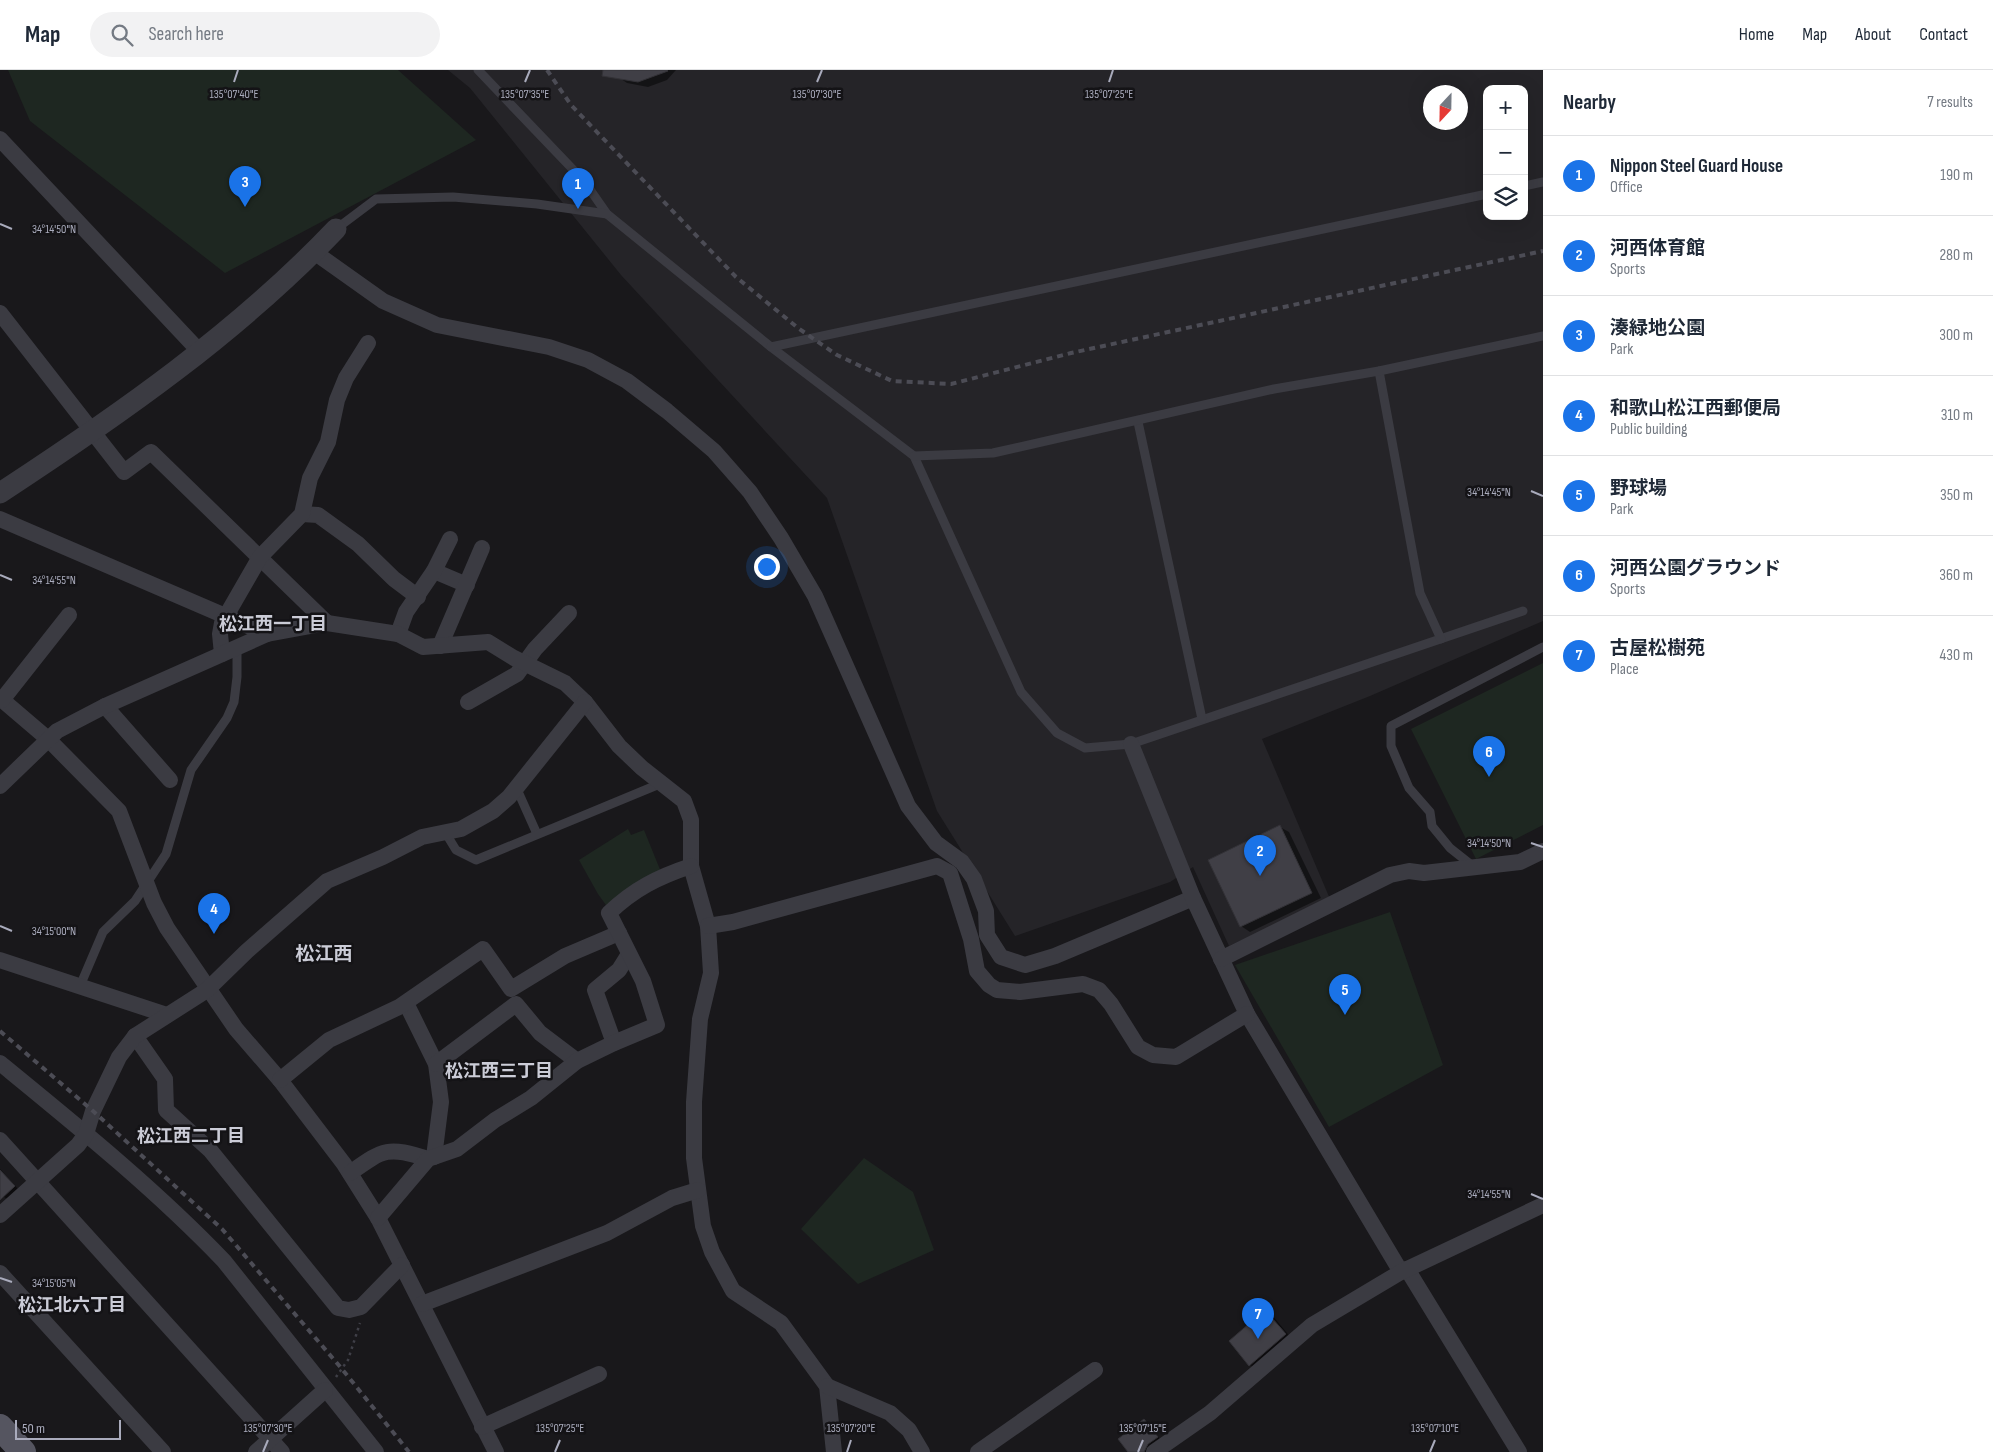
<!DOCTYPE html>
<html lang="en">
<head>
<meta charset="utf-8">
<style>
	:root { --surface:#fff; --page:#f2f2f3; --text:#1f2937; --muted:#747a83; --line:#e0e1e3; --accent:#1a73e8 }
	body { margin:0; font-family:"Sofia Sans Condensed","Noto Sans JP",sans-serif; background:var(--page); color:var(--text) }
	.controls { position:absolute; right:15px; top:15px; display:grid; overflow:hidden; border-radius:10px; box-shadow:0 5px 20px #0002 }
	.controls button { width:45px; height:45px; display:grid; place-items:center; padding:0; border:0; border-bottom:1px solid var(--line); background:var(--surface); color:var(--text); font:25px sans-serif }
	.compass { position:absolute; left:1423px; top:15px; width:45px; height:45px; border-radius:50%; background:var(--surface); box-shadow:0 5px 20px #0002; rotate:202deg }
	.scale { position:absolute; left:15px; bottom:12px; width:106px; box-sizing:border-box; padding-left:5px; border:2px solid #a9abbc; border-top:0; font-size:14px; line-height:18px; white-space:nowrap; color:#a9abbc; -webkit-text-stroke:4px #141316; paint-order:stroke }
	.you { position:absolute; left:766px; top:496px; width:18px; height:18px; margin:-12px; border:4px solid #fff; border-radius:50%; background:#1a73e8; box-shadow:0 0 0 8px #1a73e833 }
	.badge { display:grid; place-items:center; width:32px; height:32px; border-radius:50%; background:var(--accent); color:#fff; font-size:16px; font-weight:700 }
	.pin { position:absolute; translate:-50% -41px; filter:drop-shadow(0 1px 2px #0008) }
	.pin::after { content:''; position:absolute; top:26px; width:18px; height:15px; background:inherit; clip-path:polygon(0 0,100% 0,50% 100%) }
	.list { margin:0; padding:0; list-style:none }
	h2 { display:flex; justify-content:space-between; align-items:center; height:65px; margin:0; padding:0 20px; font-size:21px }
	h2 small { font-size:16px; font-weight:400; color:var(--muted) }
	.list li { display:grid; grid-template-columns:32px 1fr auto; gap:15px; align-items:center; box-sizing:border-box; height:80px; padding:0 20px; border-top:1px solid var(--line) }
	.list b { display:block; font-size:19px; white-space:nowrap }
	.list p { margin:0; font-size:16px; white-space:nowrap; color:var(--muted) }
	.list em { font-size:16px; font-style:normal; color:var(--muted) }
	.icon { flex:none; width:28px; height:28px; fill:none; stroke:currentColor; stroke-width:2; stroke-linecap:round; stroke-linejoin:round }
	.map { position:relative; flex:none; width:1543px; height:1382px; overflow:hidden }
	header { display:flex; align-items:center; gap:30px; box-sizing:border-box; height:70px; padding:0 25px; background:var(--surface); border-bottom:1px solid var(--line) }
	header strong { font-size:24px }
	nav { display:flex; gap:28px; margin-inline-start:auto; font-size:18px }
	.search { width:350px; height:45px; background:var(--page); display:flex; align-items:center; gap:12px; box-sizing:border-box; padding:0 18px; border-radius:28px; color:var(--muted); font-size:19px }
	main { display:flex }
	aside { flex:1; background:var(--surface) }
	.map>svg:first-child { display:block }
	.built { fill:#252428; fill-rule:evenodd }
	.green { fill:#1e2721 }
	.shadow { fill:#0007 }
	.building { fill:#403f46; stroke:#333237 }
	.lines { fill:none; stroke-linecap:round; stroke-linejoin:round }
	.path { stroke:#3f3f47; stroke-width:2.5; stroke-dasharray:2.5 4; stroke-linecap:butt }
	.service { stroke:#3b3b42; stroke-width:9 }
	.minor { stroke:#3b3b42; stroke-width:16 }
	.tertiary { stroke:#3b3b42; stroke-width:21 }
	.primary { stroke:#555560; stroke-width:26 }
	.rail { stroke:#4c4c55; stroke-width:4; stroke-dasharray:6 5; stroke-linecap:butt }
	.ticks { fill:none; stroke:#a9abbc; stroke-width:2 }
	.labels { text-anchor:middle; stroke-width:5; stroke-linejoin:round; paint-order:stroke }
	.neighbourhood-label { font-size:18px; font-weight:bold; fill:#cbccd7; stroke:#141316 }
	.quarter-label { font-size:19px; font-weight:bold; fill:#cbccd7; stroke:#141316 }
	.ticks-label { font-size:12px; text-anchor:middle; fill:#a9abbc; stroke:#141316; stroke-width:5; stroke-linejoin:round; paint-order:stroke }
</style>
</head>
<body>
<header>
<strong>Map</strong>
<div class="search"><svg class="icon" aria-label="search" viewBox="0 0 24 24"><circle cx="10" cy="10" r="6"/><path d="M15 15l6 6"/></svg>Search here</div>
<nav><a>Home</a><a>Map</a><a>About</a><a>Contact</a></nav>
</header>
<main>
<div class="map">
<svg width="1543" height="1382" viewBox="0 0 1543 1382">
	<rect width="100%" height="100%" fill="#19181b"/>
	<path class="built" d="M448,0H1543V551L1370,626L1262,669L1330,829L1229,876L1193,797L1170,812L1015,866L937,741L827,428L621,205L470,18ZM1487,19H1524V146H1487ZM1430,22H1460V52H1430Z"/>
	<g class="green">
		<polygon points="8,0 398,0 476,70 225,203 30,51"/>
		<polygon points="1543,593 1543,755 1476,789 1411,659"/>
		<polygon points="628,759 631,765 644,760 661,802 606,835 598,824 579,790"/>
		<polygon points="1390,842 1443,995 1329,1057 1235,895"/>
		<polygon points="864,1088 913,1122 934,1180 858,1214 801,1159"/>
	</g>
	<g class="shadow">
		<polygon points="608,0 676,0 667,10 648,17 627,13"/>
		<polygon points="1280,757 1289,762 1321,828 1250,862 1241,856"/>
		<polygon points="0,1099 18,1119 7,1129 0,1124"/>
		<polygon points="1265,1242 1272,1245 1292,1269 1257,1299 1250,1295"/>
		<polygon points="1144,1351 1161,1370 1149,1382 1129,1382"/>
	</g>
	<g class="building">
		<polygon points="603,0 667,0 668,1 638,12 602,6"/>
		<polygon points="1280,755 1312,823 1240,857 1208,790"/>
		<polygon points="0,1100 15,1116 0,1130"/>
		<polygon points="1265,1240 1286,1264 1249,1296 1229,1271"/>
		<polygon points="1144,1349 1158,1367 1148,1374 1144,1382 1128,1382 1118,1369"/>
	</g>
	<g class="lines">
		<polyline class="path" points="336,1307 348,1290 360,1253"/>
		<g class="service">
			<polyline points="478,0 584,111 607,144 771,277 914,386 1021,622 1057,663 1085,678 1131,674 1523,541"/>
			<polyline points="1524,116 1543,112"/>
			<polyline points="336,159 376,129 453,127 537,134 607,144"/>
			<polyline points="771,277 1487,124"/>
			<polyline points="1379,301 1420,523 1441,569"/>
			<polyline points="1138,352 1202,649"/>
			<polyline points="914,386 993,383 1274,319 1379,301 1543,266"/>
			<polyline points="516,717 537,764"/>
			<polyline points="445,762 456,780 476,790 662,713"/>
			<polyline points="1474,797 1450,778 1432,756 1430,742 1409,718 1391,676 1391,656 1543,577"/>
			<polyline points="80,916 103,862 135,831 166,784 191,700 227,648 234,632 237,607 237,577"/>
		</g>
		<g class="minor">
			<polyline points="0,69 201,283"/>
			<polyline points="314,182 383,231 437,255 549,277 588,290 627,311 667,341 714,381 750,422 781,468 815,526 908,736 936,773 962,792 974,809 986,841 987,865 1001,887 1025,895 1055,886 1193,828"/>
			<polyline points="0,243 124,402 151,382 327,553"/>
			<polyline points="302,444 318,445 358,474 394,509 418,527"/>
			<polyline points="0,449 267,564"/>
			<polyline points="434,501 467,515"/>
			<polyline points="398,564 406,542 434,501 450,469"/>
			<polyline points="440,576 482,478"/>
			<polyline points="222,584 220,564 222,553 260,487 302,444 310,408 328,372 337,330 346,308 368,273"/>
			<polyline points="0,628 48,669 119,741 154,833 167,858 236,959 280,1010 344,1094 378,1148 496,1382"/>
			<polyline points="2,630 69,545"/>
			<polyline points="468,632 517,604 535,579 569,543"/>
			<polyline points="105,636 170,710"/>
			<polyline points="1131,674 1193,828 1247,944 1401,1202"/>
			<polyline points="0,716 57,661 105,636 267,564 327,553 398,564 423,577 488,572 514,588 565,613 585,632 619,676 642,698 684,731 691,750 691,796 708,856 711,903 700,949 694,1032 694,1088 703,1156 712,1182 733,1221 781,1253 827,1316 834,1382"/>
			<polyline points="708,856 733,852 937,796 950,803 971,869 977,901 989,915 997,920 1020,922 1083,914 1099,920 1111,934 1138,977 1153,985 1176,987 1247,944"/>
			<polyline points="1221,889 1390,805 1409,801 1424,803 1520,792 1543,781"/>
			<polyline points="0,890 167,945"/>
			<polyline points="406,933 436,994 441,1032 434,1087"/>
			<polyline points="135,966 165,1009 166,1040 210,1080 338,1238 349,1240 361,1237 402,1195"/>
			<polyline points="614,973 595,920 619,900 629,884"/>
			<path d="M0,993C77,1056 155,1119 224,1191L376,1382"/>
			<polyline points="436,994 516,934 540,963 577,991"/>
			<polyline points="280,1010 329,970 399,937 483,879 511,919 565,886 619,863"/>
			<polyline points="0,1070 282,1382"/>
			<path d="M350,1103C384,1079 387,1076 428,1089"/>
			<polyline points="0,1145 78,1075 86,1064 93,1041 119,987 135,966 207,920 247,881 327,811 383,787 422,767 461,759 493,741 509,727 585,632"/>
			<path d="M378,1148L428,1089L457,1079L495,1050L531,1028L577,991L614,973L657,955L643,911L609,843C634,819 658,807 691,796"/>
			<polyline points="1407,1199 1519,1382"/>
			<polyline points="0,1203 163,1382"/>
			<polyline points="422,1234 607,1163 672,1128 698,1120"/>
			<polyline points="827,1316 890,1343 909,1360 922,1382"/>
			<polyline points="482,1357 599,1304"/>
			<polyline points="256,1382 325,1320"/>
			<polyline points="978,1382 1095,1300"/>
			<polyline points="1154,1382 1210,1343 1312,1255 1401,1202 1543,1135"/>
		</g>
		<path class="tertiary" d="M0,423C119,345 237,263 336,159"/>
		<polyline class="primary" points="0,1357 23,1382"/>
		<g class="rail">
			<polyline points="547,0 571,35 736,207 798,258 837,285 892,311 951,314 1071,283 1543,181"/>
			<polyline points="0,961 93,1041 222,1159 342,1299 409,1382"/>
		</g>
	</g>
	<path class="ticks" d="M234,12L238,0M525,12L530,0M817,12L822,0M1109,12L1113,0M0,154L12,159M1531,421L1543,426M0,505L12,510M1531,773L1543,777M0,856L12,861M1531,1124L1543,1129M0,1208L12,1212M263,1382L268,1370M555,1382L560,1370M847,1382L851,1370M1138,1382L1143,1370M1430,1382L1435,1370"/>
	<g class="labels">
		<g class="neighbourhood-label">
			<text x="273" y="560">松江西一丁目</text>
			<text x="499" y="1007">松江西三丁目</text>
			<text x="191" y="1072">松江西二丁目</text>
			<text x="72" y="1241">松江北六丁目</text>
		</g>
		<g class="quarter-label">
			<text x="324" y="890">松江西</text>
		</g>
	</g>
	<g class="ticks-label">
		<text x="234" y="28">135°07'40"E</text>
		<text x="525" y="28">135°07'35"E</text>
		<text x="817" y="28">135°07'30"E</text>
		<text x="1109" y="28">135°07'25"E</text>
		<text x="54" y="163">34°14'50"N</text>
		<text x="1489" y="426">34°14'45"N</text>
		<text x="54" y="514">34°14'55"N</text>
		<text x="1489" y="777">34°14'50"N</text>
		<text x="54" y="865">34°15'00"N</text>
		<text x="1489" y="1128">34°14'55"N</text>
		<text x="54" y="1217">34°15'05"N</text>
		<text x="268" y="1362">135°07'30"E</text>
		<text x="560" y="1362">135°07'25"E</text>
		<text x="851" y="1362">135°07'20"E</text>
		<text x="1143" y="1362">135°07'15"E</text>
		<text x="1435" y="1362">135°07'10"E</text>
	</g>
</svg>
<div class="controls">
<button>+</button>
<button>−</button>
<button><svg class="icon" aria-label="layers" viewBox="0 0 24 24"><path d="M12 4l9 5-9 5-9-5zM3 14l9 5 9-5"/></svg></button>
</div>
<svg class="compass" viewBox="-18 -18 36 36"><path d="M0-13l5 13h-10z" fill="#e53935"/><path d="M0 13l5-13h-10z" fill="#747a83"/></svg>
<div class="scale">50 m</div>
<div class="you"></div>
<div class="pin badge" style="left:578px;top:139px">1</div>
<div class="pin badge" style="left:1260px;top:806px">2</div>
<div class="pin badge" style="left:245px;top:137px">3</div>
<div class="pin badge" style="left:214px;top:864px">4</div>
<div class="pin badge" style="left:1345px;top:945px">5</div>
<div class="pin badge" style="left:1489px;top:707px">6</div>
<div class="pin badge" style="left:1258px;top:1269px">7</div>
</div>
<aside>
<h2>Nearby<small>7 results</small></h2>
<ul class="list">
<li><span class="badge">1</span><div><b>Nippon Steel Guard House</b><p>Office</p></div><em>190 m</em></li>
<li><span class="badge">2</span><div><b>河西体育館</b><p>Sports</p></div><em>280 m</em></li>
<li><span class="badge">3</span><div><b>湊緑地公園</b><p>Park</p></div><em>300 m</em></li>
<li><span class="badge">4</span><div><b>和歌山松江西郵便局</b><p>Public building</p></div><em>310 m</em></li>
<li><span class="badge">5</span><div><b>野球場</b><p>Park</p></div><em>350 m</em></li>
<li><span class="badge">6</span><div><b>河西公園グラウンド</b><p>Sports</p></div><em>360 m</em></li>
<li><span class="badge">7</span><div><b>古屋松樹苑</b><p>Place</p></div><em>430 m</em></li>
</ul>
</aside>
</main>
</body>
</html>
